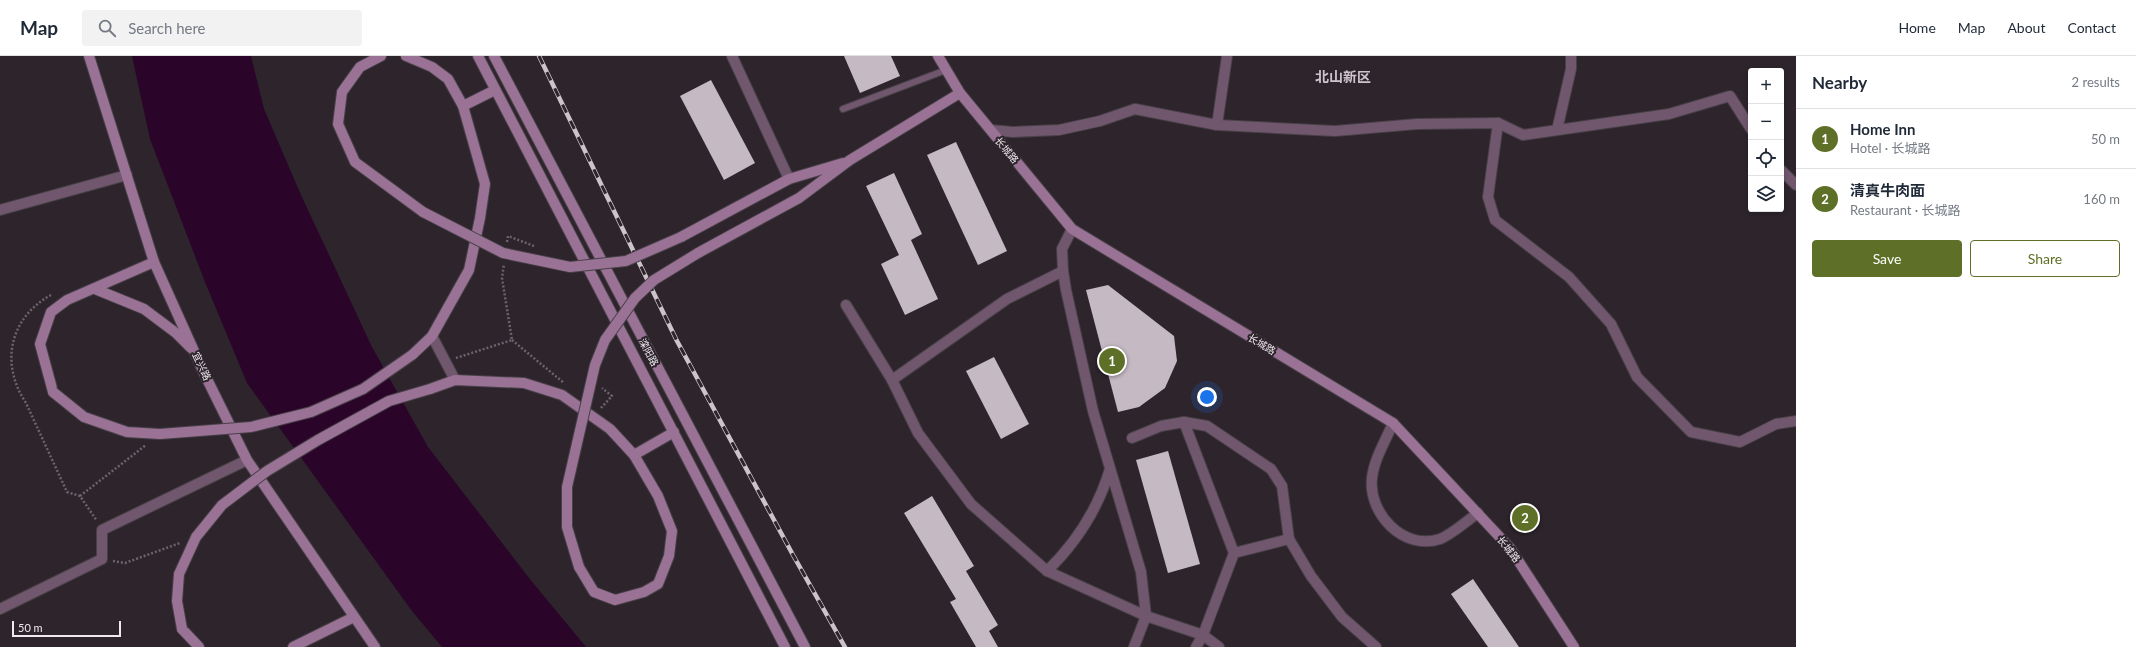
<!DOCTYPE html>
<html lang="en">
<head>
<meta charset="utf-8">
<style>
	:root { --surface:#fff; --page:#f2f2f3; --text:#1f2937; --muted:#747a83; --line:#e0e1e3; --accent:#5e7028 }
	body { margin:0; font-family:Lato,"Noto Sans SC",sans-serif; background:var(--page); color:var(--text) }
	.controls { position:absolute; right:12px; top:12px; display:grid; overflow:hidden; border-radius:4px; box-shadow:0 2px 6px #0003 }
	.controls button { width:36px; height:36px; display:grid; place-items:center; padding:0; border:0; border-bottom:1px solid var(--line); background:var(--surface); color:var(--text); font:20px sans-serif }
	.scale { position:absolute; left:12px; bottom:10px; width:109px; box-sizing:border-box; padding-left:4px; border:2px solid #f0eaf0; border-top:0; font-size:11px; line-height:14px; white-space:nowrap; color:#f0eaf0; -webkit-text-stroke:3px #2d242c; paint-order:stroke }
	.you { position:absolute; left:1207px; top:341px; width:14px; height:14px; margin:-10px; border:3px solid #fff; border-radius:50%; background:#1a73e8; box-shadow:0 0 0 6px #1a73e833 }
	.badge { display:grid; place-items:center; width:26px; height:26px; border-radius:50%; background:var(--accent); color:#fff; font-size:13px; font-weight:700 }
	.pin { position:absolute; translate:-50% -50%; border:2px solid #fff; box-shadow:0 1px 4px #0006 }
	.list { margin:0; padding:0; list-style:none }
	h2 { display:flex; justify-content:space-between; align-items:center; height:52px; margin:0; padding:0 16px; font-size:17px }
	h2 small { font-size:13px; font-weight:400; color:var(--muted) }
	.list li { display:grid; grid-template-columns:26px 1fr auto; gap:12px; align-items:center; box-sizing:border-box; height:60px; padding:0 16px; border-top:1px solid var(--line) }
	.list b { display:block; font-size:15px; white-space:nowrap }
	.list p { margin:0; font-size:13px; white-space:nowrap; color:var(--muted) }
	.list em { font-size:13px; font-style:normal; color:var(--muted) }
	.actions { display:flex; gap:8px; padding:12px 16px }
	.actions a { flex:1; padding:9px 0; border:1px solid var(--accent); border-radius:4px; text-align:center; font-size:14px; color:var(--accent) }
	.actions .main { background:var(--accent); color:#fff }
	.icon { flex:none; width:22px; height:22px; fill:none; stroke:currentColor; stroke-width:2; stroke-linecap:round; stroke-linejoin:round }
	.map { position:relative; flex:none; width:1796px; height:591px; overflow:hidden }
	header { display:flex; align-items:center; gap:24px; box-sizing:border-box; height:56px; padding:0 20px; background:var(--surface); border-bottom:1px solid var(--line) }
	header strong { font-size:19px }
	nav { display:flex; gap:22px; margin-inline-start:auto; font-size:14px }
	.search { width:280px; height:36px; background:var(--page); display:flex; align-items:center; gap:10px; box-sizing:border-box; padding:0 14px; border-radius:4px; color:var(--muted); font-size:15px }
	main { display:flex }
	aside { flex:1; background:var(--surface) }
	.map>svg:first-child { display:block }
	.water { fill:#2b042a }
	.building { fill:#c5b9c4 }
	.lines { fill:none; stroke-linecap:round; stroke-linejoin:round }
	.lane-casing { stroke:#484047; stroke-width:8 }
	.street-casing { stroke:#484047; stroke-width:12 }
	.secondary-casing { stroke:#484047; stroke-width:12 }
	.path { stroke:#6c646c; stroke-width:2.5; stroke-dasharray:2 2; stroke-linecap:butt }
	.lane { stroke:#70576e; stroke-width:6 }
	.street { stroke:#70576e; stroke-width:10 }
	.secondary { stroke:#9a7296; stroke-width:10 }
	.rail-casing { stroke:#cbc4ca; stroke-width:4.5 }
	.rail { stroke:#2d242c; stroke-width:3; stroke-dasharray:9; stroke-linecap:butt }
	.secondary-bridge-casing { stroke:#484047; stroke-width:12; stroke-linecap:butt }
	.secondary-bridge { stroke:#9a7296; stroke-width:10 }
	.labels { text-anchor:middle; stroke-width:4; stroke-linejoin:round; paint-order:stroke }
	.street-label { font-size:10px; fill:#f0eaf0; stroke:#2d242c }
	.district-label { font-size:14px; font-weight:bold; fill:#d0c3ce; stroke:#2d242c }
</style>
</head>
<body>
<header>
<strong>Map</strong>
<div class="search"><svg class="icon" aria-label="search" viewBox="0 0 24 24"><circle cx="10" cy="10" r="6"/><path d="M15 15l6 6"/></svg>Search here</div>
<nav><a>Home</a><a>Map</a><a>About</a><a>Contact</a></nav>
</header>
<main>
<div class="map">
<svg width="1796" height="591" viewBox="0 0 1796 591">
	<rect width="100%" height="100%" fill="#2d242c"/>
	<polygon class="water" points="132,0 251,0 264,53 301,139 372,291 428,391 529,522 586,591 442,591 412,555 247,327 205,226 150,83"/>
	<g class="building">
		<polygon points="844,0 891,0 900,20 860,37"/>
		<polygon points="711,24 755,107 724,124 680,40"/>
		<polygon points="956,86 1007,195 978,209 927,99"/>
		<polygon points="894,117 922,178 911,184 938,243 905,259 881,208 899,199 866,130"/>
		<polygon points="1108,229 1174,280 1177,305 1165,332 1139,351 1118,356 1086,234"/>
		<polygon points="994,301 1029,368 1001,383 966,315"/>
		<polygon points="1168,395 1200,508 1168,517 1136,404"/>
		<polygon points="932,440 974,510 966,515 998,569 989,575 998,591 976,591 950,546 956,543 904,457"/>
		<polygon points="1473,523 1519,591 1488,591 1451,538"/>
	</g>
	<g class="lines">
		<g class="lane-casing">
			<polyline id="lane" points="843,53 946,14"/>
		</g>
		<g class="street-casing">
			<g id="street">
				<polyline points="732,0 789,123"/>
				<polyline points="1498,67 1488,141 1495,164 1569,221 1611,268 1637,321 1691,376 1740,386 1776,368 1796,365"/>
				<polyline points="1217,69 1227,0"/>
				<polyline points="991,74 1013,76 1059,74 1100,65 1135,53 1217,69 1335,75 1417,68 1498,67 1523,79 1669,58 1730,40 1751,73"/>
				<polyline points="1557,74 1571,13 1571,0"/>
				<polyline points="1781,114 1796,129"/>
				<polyline points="0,154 127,119"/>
				<polyline points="1072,173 1062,193 1063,215 1066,234 1093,355 1141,516 1146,560 1134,591"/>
				<polyline points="846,249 892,324 918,377 971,448 1047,515 1146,560 1203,579 1219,591"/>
				<polyline points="432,280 455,324"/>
				<polyline points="892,324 1007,243 1063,215"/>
				<polyline points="1184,366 1234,497 1203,579 1196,591"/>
				<path d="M1393,367C1386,384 1374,403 1372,422C1368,457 1403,495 1440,483C1451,479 1468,464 1478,457"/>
				<polyline points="1132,382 1161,370 1184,366 1207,370 1271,413 1282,430 1289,483"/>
				<polyline points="1234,497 1289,483 1311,520 1342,561 1376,591"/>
				<path d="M1047,515C1077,486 1098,453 1110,413"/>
				<polyline points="0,553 102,503 102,474 247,404"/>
			</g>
		</g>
		<g class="secondary-casing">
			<g id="secondary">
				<polyline points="89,0 154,206 203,315 247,404 375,591"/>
				<polyline points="381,0 360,11 342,36 338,68 355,106 423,156"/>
				<polyline points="406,0 432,11 448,23 463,50 485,128 480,162 469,214 432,280 412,299"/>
				<polyline points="478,0 785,591"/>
				<polyline points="494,0 805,591"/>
				<polyline points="938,0 960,37 1072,173 1393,367 1510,492 1574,591"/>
				<polyline points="463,50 495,34"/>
				<polyline points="681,181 789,123 843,107"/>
				<polyline points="698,197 799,142 850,104 960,37"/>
				<polyline points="95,233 144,253 176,277 191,292"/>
				<polyline points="430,333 455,324 524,327 562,339 610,373 634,399 658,440 672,475 669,500 658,528 644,536 615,544 594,536 579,511"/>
				<polyline points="53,336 40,288 51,256 67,244 154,206"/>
				<polyline points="634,399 674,376"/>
				<polyline points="182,573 199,591"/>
				<polyline points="293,591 354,561"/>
			</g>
		</g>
		<g class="path">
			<polyline points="507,186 508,180 534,190"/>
			<path d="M51,239C9,262 0,308 26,347L67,436L80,440L97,465"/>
			<polyline points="512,284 564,327"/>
			<polyline points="456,302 512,284 502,222 504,208"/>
			<polyline points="601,352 612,340 602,332"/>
			<polyline points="80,440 146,389"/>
			<polyline points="113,505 125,507 180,487"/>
		</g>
		<use href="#lane" class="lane"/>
		<use href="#street" class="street"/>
		<use href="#secondary" class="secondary"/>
		<g class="rail-casing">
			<polyline id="rail" points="539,0 677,285 793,499 845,591"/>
		</g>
		<use href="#rail" class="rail"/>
		<g class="secondary-bridge-casing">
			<g id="secondary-bridge">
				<polyline points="423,156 503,197 570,211 626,205 681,181"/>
				<polyline points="53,336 84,361 127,376 160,378 251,371 311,356 363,333 412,299"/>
				<polyline points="579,511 567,471 567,431 595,309 605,284 635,242 654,224 698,197"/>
				<polyline points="182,573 177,545 179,518 196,481 222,449 267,415 318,384 389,345 430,333"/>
			</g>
		</g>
		<use href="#secondary-bridge" class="secondary-bridge"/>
	</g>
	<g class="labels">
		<g class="street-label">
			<text transform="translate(1007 94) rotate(50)" y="4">长城路</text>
			<text transform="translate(1262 288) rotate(31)" y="4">长城路</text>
			<text transform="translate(649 296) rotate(62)" y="4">滦阳路</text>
			<text transform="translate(202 310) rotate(65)" y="4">宜兴路</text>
			<text transform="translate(1509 493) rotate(52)" y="4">长城路</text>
		</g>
		<g class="district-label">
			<text x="1343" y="26">北山新区</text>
		</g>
	</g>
</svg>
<div class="controls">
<button>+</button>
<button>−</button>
<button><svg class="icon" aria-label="locate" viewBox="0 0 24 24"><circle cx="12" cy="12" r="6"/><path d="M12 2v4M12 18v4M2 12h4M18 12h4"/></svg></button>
<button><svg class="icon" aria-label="layers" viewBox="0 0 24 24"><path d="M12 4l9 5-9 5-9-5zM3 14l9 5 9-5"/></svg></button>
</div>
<div class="scale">50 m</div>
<div class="you"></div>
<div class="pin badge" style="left:1112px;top:305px">1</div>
<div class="pin badge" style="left:1525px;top:462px">2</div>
</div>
<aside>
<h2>Nearby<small>2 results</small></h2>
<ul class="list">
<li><span class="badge">1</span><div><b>Home Inn</b><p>Hotel · 长城路</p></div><em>50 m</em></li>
<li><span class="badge">2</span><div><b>清真牛肉面</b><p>Restaurant · 长城路</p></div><em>160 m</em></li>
</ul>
<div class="actions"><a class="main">Save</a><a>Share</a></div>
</aside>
</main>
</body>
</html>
